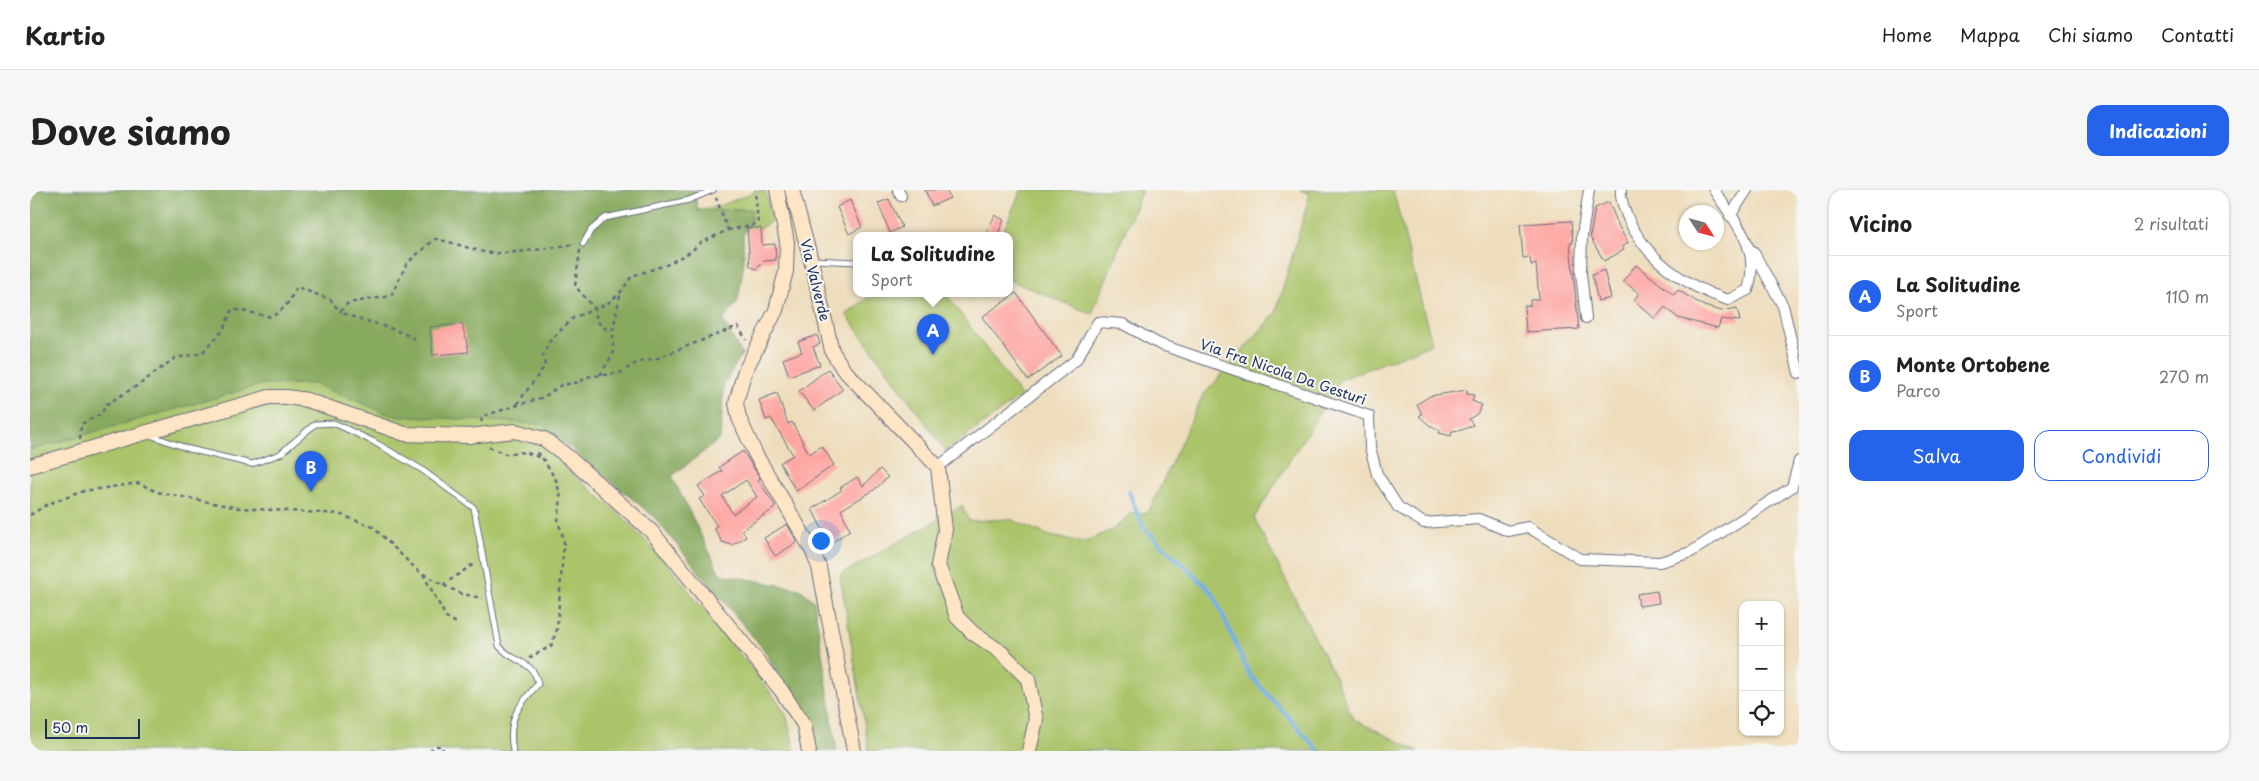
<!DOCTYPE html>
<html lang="it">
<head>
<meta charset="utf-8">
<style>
	:root { --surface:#fff; --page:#f6f6f6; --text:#222; --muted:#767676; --line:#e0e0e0; --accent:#2563eb }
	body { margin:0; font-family:"Playpen Sans",sans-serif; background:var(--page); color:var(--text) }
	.controls { position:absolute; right:15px; bottom:15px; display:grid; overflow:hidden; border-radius:10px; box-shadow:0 1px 4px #0004 }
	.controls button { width:45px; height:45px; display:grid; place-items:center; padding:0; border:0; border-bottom:1px solid var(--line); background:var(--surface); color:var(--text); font:25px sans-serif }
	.compass { position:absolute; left:1649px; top:15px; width:45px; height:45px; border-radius:50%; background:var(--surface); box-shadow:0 1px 4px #0004; rotate:126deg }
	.scale { position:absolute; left:15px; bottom:12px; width:95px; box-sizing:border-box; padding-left:5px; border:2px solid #1b2f5e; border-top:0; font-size:14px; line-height:18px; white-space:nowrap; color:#1b2f5e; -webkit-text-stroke:4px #f6f6f2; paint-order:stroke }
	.you { position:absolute; left:790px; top:350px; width:18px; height:18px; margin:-12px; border:4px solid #fff; border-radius:50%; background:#1a73e8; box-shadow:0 0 0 8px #1a73e833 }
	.badge { display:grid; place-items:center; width:32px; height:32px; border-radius:50%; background:var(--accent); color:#fff; font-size:16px; font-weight:700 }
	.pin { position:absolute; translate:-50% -41px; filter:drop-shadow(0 1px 2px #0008) }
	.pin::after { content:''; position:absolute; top:26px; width:18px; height:15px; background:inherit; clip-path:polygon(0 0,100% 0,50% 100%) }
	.popup { position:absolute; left:823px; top:42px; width:160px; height:65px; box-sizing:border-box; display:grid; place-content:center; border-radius:10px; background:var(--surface); filter:drop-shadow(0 1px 4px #0005); font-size:16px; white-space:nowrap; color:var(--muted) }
	.popup b { font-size:19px; color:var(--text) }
	.popup::after { content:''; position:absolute; left:50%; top:100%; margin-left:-10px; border:10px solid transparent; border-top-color:var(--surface) }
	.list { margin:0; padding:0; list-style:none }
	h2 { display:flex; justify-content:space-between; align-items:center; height:65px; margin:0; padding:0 20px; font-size:21px }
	h2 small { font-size:16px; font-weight:400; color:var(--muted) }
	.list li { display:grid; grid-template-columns:32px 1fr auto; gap:15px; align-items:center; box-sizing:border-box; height:80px; padding:0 20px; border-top:1px solid var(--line) }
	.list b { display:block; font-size:19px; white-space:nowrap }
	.list p { margin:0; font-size:16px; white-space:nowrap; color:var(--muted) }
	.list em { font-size:16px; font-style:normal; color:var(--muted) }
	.actions { display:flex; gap:10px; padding:15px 20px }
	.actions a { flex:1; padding:11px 0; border:1px solid var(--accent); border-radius:15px; text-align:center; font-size:18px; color:var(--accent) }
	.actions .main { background:var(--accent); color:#fff }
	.icon { flex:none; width:28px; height:28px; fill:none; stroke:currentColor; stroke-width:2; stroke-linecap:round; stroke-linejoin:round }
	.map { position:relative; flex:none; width:1769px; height:561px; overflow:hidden; border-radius:15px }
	header { display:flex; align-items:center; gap:30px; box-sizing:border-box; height:70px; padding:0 25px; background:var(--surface); border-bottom:1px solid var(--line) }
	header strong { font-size:24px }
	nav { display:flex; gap:28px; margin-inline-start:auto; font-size:18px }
	.intro { display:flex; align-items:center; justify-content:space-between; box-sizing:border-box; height:120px; padding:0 30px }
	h1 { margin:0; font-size:35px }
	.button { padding:12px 22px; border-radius:15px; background:var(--accent); color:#fff; font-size:18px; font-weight:700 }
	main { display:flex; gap:30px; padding:0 30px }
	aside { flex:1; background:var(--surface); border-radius:15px; box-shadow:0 1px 4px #0004 }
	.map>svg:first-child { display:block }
	.green { fill:#abc46a; stroke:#637a64 }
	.forest { fill:#88aa5e; stroke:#526c5e }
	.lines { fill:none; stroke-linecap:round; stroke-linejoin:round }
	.stream { stroke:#73b0e5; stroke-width:4 }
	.building { fill:#fea5a1; fill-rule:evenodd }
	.lane-casing { stroke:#656c7f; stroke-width:7 }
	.street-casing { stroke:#656c7f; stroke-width:12 }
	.secondary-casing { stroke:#656c7f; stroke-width:16 }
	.path { stroke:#656c7f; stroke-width:2.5; stroke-dasharray:4 4; stroke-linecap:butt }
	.lane { stroke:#fff; stroke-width:5 }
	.street { stroke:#fff; stroke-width:10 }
	.secondary { stroke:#fee5c5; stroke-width:14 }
	.labels { text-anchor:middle; stroke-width:4; stroke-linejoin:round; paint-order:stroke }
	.street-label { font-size:14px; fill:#1b2f5e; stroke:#f6f6f2 }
</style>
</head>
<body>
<header>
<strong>Kartio</strong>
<nav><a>Home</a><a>Mappa</a><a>Chi siamo</a><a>Contatti</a></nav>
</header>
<div class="intro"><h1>Dove siamo</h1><a class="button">Indicazioni</a></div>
<main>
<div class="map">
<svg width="1769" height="561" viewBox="0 0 1769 561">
	<rect width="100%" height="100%" fill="#f6f6f2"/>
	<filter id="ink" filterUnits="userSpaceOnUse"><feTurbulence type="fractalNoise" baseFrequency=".02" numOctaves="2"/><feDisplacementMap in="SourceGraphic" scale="10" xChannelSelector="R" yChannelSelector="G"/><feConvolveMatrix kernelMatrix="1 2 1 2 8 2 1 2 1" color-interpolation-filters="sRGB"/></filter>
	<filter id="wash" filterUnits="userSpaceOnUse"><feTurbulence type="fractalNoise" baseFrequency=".0096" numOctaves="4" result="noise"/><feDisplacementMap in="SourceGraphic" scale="20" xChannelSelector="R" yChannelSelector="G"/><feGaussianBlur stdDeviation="1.12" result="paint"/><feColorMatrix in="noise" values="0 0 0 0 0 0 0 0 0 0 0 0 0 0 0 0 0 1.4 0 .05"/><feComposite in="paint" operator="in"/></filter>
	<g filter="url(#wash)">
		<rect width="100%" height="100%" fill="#eeddbc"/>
		<g class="green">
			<polygon points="0,0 643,0 665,20 689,16 730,0 735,0 742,31 728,39 711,40 550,196 532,275 594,328 639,376 749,513 757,527 765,561 0,561"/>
			<polygon points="991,0 1112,0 1062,124 979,90 979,46 971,46"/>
			<polygon points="1270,0 1363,0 1402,154 1310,190 1224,328 1307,491 1323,529 1388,561 839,561 810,385 932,316 939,331 980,329 1020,346 1055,352 1084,339 1101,323 1118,323 1172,207 1246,122 1280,4"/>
			<polygon points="843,104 916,104 991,206 916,261 816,124"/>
		</g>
		<polygon class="forest" points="0,0 664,0 668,21 721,19 721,30 713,46 714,72 708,111 693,131 712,164 694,194 690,249 642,286 690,384 770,399 784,411 807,561 785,561 785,548 735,461 622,325 511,234 360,225 285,194 234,194 0,260"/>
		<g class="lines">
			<polyline class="stream" points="1099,302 1113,337 1183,403 1219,484 1289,561"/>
		</g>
		<g id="blocks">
			<g class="building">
				<polygon points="895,0 916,0 920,8 902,16"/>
				<polygon points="859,9 872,37 860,43 848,13"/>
				<polygon points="820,10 832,37 819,44 807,17"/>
				<polygon points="1579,12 1589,37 1598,53 1592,56 1594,60 1574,71 1560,47 1565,18"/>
				<polygon points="965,25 974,30 967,46 955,46"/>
				<polygon points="1541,31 1543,53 1540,53 1549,139 1496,142 1494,116 1500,116 1500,110 1509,109 1506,74 1501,75 1500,67 1493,68 1490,34"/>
				<polygon points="717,38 731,38 732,55 745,54 746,70 734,71 726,79 720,76"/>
				<polygon points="1606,75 1644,105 1648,100 1674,116 1692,121 1707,118 1710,131 1691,129 1688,138 1648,128 1635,117 1625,129 1604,110 1609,103 1593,91"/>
				<polygon points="1574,80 1581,108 1568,111 1562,85"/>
				<polygon points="986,103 1032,166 998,190 952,127"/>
				<polygon points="432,134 439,162 403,165 400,137"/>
				<polygon points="787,145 790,154 783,157 790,175 759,186 753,169 772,162 768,152"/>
				<polygon points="798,179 813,199 784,221 769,201"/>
				<polygon points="1437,200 1437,204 1444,205 1442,211 1452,215 1447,224 1439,229 1443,235 1432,240 1422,241 1421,246 1409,243 1410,240 1399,235 1389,226 1392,224 1387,214 1400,206"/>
				<polygon points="747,203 758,234 762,232 779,264 792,256 804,275 766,301 750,273 763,265 741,228 736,230 729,210"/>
				<path d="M713,261L730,288L728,290L746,317L712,340L716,347L702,355L692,352L684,338L687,336L669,309L675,306L668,296L692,281L689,277ZM716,290L727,307L703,324L692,306Z"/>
				<polygon points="850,279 858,287 844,300 811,320 820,340 800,354 782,319 812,300 810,298 827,287 833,296"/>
				<polygon points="757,334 767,352 745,366 734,348"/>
				<polygon points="1627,401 1629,413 1609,416 1607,404"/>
			</g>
		</g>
	</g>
	<g filter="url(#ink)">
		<use href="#blocks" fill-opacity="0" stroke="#656c7f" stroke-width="1"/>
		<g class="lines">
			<g class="lane-casing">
				<g id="lane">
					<polyline points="553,54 561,40 575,28 659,10 683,0"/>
					<polyline points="782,70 827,72"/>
					<path d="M120,245L159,259L222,274L250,264L285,234L304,233L344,252L391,279L444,318L469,456C483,473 504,470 508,494C488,516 477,529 483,561"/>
				</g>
			</g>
			<g class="street-casing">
				<g id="street">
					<polyline points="868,0 871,6"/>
					<path d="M1591,0C1590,10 1594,17 1597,26C1615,69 1655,96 1698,110L1718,100C1731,57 1706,34 1684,0"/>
					<polyline points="1700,26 1717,0"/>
					<polyline points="1723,61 1753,116 1769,183"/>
					<polyline points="1556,128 1551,83 1552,46 1559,0"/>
					<polyline points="908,277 1046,170 1068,132 1093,134 1129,154 1339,226 1340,257 1347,284 1368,317 1394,333 1449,329 1478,341 1498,337 1550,369 1630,372 1661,362 1762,297 1769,271"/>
				</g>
			</g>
			<g class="secondary-casing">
				<g id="secondary">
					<polyline points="747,0 757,52 756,81 746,120 714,183 706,213 709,228 726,265 781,358 789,377 824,561"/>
					<polyline points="762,0 781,70 802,161 813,179 908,277 915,340 908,375 927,427 943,443 971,462 998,489 1006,530 999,561"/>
					<polyline points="0,276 239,207 257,207 277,210 375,244 439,246 485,241 514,249 537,266 622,342 751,500 774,535 779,561"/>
				</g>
			</g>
			<g class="path">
				<polyline points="698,40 728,34 725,0"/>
				<polyline points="550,60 545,96 565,119 567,131 577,140 583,140"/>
				<path d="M385,149C361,136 335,132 310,122L318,113L361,106L377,73L405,49C422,52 437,58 454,62C474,66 524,57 546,54"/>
				<polyline points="570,185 583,164 583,140 590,105"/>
				<polyline points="487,214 515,176 513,165 519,152 543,128 577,114 590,103 602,86 636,75 662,61 668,54 698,40 686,8"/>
				<polyline points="451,232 453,226 514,207 531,195 551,192 555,187 590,183 608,172 625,169 708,136 716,150"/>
				<polyline points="50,249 51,234 71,224 77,214 110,194 145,168 172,163 193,140 202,119 242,127 256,116 267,97 301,110 310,122"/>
				<polyline points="459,257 475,264 495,262 511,268"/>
				<polyline points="0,325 18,314 54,301 109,293 127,302 209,318 309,324 343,337 388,381 413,395 432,404 452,408"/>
				<polyline points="393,384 416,427 428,434"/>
				<polyline points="413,395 445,373"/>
				<polyline points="499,468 521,456 527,439 534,350 528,331 531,308 526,290 513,269 504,260"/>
				<polyline points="400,561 405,556 412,556 413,561"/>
			</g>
			<use href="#lane" class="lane"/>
			<use href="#street" class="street"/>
			<use href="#secondary" class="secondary"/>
		</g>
	</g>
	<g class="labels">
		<g class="street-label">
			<text transform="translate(785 90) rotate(76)" y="5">Via Valverde</text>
			<text transform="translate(1253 182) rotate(19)" y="5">Via Fra Nicola Da Gesturi</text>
		</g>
	</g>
</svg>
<div class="controls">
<button>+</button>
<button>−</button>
<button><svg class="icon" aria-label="locate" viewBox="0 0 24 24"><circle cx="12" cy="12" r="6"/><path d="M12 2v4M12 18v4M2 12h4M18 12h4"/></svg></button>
</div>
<svg class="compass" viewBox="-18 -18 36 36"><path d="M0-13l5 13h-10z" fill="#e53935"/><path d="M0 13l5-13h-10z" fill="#767676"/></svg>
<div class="scale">50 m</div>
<div class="you"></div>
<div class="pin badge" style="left:903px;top:165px">A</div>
<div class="popup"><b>La Solitudine</b>Sport</div>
<div class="pin badge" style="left:281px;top:302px">B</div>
</div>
<aside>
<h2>Vicino<small>2 risultati</small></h2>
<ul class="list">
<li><span class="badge">A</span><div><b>La Solitudine</b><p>Sport</p></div><em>110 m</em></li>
<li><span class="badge">B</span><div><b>Monte Ortobene</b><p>Parco</p></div><em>270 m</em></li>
</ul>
<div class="actions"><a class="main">Salva</a><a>Condividi</a></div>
</aside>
</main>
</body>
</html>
